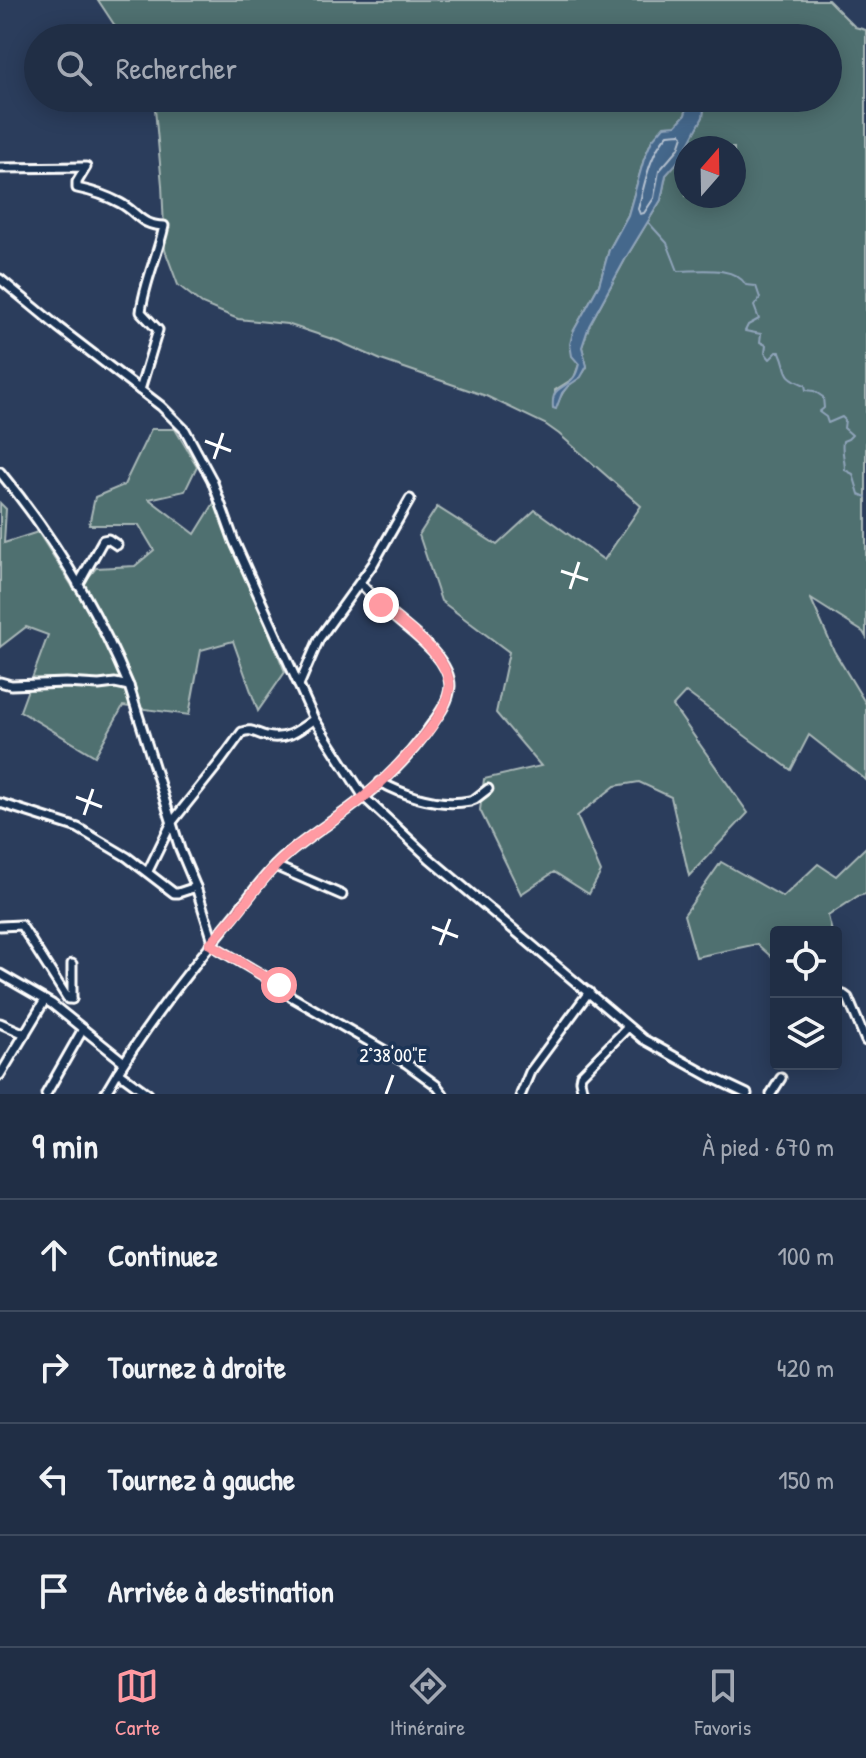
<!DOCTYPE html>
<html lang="fr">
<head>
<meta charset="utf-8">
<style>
	:root { --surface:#202e45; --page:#2d3a50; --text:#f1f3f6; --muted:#a2a8b3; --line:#3d4a5e; --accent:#ff9aa2 }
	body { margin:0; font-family:"Patrick Hand",sans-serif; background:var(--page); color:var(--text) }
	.controls { position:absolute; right:24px; bottom:24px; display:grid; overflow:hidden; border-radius:8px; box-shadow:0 4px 20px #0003 }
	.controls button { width:72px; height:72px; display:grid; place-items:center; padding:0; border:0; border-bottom:2px solid var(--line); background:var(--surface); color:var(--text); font:40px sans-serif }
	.compass { position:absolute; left:674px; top:136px; width:72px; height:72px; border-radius:50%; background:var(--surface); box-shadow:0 4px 20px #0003; rotate:20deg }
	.stop { position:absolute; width:24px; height:24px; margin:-18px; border:6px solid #ff9aa2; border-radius:50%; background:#fff }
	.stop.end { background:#ff9aa2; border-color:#fff; box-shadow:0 2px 8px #0008 }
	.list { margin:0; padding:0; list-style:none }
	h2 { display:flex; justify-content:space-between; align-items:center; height:104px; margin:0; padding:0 32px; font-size:34px }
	h2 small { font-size:26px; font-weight:400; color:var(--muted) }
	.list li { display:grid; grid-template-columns:52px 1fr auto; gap:24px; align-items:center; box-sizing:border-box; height:112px; padding:0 32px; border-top:2px solid var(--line) }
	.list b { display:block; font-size:30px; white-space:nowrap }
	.list em { font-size:26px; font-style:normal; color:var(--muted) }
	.icon { flex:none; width:44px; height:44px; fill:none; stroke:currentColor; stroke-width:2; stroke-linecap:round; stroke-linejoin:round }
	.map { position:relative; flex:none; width:866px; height:1094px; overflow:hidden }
	.search { position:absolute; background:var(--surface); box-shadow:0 4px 20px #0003; left:24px; right:24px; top:24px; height:88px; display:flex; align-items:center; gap:20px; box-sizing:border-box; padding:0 28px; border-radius:44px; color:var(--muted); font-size:30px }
	.sheet { height:552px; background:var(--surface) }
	nav { display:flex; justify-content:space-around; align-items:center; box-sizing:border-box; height:112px; border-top:2px solid var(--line); background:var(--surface); font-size:22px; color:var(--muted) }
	nav a { display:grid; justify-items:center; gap:4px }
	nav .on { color:var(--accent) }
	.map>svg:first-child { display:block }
	.green { fill:#506f6f; stroke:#a8b7b7; stroke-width:2 }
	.water { fill:#45678c; stroke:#8fa4ba; stroke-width:2 }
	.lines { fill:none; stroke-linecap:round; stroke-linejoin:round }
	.shore { stroke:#b5c2d1; stroke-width:2 }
	.stream { stroke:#8fa4ba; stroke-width:2 }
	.minor-casing { stroke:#fff; stroke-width:13 }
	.minor { stroke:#1d3557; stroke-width:7 }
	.route { stroke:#ff9aa2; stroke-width:10 }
	.ticks { fill:none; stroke:#fff; stroke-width:3 }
	.ticks-label { font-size:20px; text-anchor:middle; fill:#fff; stroke:#1d3557; stroke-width:7; stroke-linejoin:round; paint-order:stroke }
</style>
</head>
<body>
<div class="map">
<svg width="866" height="1094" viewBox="0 0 866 1094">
	<rect width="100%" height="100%" fill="#2b3d5c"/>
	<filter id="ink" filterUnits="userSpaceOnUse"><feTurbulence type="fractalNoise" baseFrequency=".0125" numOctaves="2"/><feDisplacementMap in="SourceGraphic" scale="16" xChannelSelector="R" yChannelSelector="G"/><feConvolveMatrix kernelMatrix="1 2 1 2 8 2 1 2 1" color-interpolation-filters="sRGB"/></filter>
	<g filter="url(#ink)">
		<g class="green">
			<path d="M98,0H828L855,27L866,30V637L863,632L811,599L834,651L866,704V780L809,735L791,770L686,692L673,706L748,813L689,876L671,797L639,782L615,786L577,816L601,872L589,894L554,872L521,894L480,810L484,779L541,766L496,713L509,652L441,601L419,535L437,507L497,545L535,510L604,560L641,506L559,434L545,424L486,396L381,360L338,341L287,324L238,319L202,304L178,285L165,250L162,185L154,98H690L685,115L676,125L652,140L644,159L628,215L609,250L599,285L573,332L579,364L574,378L555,390V409C559,400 562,391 569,385C577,379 582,376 587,367L582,347L589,326L627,256L661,200L666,175L682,157L686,149V196H734V148H686L703,117L705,98H828V38H727L737,34V29L718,38H123Z"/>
			<polygon points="151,429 175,429 197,466 185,491 149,499 195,534 216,500 285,672 258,711 233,641 201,650 189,715 123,706 95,756 20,711 48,635 26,627 0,647 0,503 6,509 4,543 38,532 76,592 96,568 135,566 154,550 139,525 89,525 95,497 124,485"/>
			<polygon points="866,847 866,894 858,896 828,916 832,932 776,932 776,961 757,944 696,957 684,915 721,862 783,897 818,864 836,876"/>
		</g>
		<path class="water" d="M690,98H705L703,117L682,157L666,175L661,200L627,256L589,326L582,347L587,366L581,377L568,386L562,393L556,409L553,408C551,385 564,391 574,377C577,373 578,368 579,364L572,356L570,344L573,332L599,285L609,250L628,215L644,159L652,140L664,126L676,125L685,115Z"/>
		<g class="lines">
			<path class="shore" d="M680,133L683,136L679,148L659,171L654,198L644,213L640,214L638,209C645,184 649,154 668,134Z"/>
			<path class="stream" d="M648,222L667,243L678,271C699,271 734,265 746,285L756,286L760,298L754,306L759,319L748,325L745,331L761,334L760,342L766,345L765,353L770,359L777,352H780C789,371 780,375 805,385L806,390L814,391L823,397L824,408L819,412L826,417L828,423L842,417L845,420L844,428L852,435L848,439L843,441C841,451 845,460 845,470L853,474L859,494L866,497"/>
			<g class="minor-casing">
				<g id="minor">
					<path d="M0,168L86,167L77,182V188C92,191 107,196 120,203C139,213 139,225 164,226C158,255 144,283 141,312L158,330L140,390"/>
					<polyline points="0,279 58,327 161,406 185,430 212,480 234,541 314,719 364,797 429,858 643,1039 711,1077 747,1094"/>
					<path d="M0,472C53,536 97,609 129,686L180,849L196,887L213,941"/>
					<polyline points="78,585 103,540 108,539 117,545"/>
					<polyline points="0,682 11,685 66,683 99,685 115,683 129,686"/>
					<polyline points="299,685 319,639 373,564 410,499"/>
					<path d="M380,782C408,797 438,807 470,801L475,799L488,789"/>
					<polyline points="0,803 78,828 127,857 174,893 178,893 196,887"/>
					<polyline points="275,866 342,895"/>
					<path d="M148,871L172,822L220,762L242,732C252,728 256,734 266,736C286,741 299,730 314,719"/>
					<polyline points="0,926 21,925 68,999 72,999"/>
					<polyline points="210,944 276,983 292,997 406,1063 436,1085 443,1094"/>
					<polyline points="72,964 72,999"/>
					<polyline points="0,974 52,1004 124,1062"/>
					<polyline points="836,993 844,995 848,998 866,1041"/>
					<polyline points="0,1023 25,1034"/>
					<polyline points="118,1072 148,1094"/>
					<polyline points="0,1075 45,1000"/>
					<polyline points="46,1094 83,1029"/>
					<path d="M105,1094C142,1029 190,970 237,912C253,892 268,870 289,853C312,834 338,818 362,799C388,778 413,752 432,724C440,713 449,701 450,686C450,654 401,626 381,605C374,598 367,590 360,583"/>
					<polyline points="521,1094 530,1072 589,992"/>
					<polyline points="583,1094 580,1080 581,1075 628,1027"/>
					<polyline points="771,1094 781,1078"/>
				</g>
			</g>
			<use href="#minor" class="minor"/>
		</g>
	</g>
	<g class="lines" filter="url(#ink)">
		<path class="route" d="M279,985L210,944C219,933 229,923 238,912C253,893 267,872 286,856C310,834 340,818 364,797C388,777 455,714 449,681C443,650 403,626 381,605"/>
	</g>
	<path class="ticks" d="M205,441L231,451M214,459L223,433M561,571L588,580M570,589L579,562M76,797L102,807M84,815L93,789M432,927L458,937M440,945L450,919M386,1094L393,1075"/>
	<g class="ticks-label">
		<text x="393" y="1062">2°38'00"E</text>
	</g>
</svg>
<div class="controls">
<button><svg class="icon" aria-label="locate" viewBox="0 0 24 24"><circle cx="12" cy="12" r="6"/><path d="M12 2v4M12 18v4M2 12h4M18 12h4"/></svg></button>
<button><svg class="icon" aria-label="layers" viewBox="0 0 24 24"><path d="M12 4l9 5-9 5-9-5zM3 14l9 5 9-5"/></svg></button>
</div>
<svg class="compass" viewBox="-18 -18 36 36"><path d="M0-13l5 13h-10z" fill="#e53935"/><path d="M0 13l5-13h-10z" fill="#a2a8b3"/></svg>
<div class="stop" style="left:279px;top:985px"></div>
<div class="stop end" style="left:381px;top:605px"></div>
<div class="search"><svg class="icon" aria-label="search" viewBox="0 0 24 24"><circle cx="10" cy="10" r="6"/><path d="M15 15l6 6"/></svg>Rechercher</div>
</div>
<section class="sheet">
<h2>9 min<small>À pied · 670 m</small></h2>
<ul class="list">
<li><svg class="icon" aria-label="ahead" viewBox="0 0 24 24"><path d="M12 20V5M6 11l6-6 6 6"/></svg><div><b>Continuez</b></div><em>100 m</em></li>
<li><svg class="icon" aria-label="right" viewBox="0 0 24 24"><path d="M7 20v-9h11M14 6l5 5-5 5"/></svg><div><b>Tournez à droite</b></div><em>420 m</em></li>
<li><svg class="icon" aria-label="left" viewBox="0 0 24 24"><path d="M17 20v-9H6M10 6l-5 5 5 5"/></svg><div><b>Tournez à gauche</b></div><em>150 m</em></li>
<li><svg class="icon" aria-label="arrive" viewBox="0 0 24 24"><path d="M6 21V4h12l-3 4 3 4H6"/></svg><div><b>Arrivée à destination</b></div></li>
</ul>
</section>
<nav>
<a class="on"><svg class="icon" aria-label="map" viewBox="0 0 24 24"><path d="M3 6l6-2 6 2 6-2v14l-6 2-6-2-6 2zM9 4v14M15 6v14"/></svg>Carte</a>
<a><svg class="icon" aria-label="directions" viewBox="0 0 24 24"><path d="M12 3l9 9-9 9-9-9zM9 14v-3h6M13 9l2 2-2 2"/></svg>Itinéraire</a>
<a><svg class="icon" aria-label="saved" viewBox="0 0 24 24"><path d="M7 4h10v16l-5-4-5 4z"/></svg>Favoris</a>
</nav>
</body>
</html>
